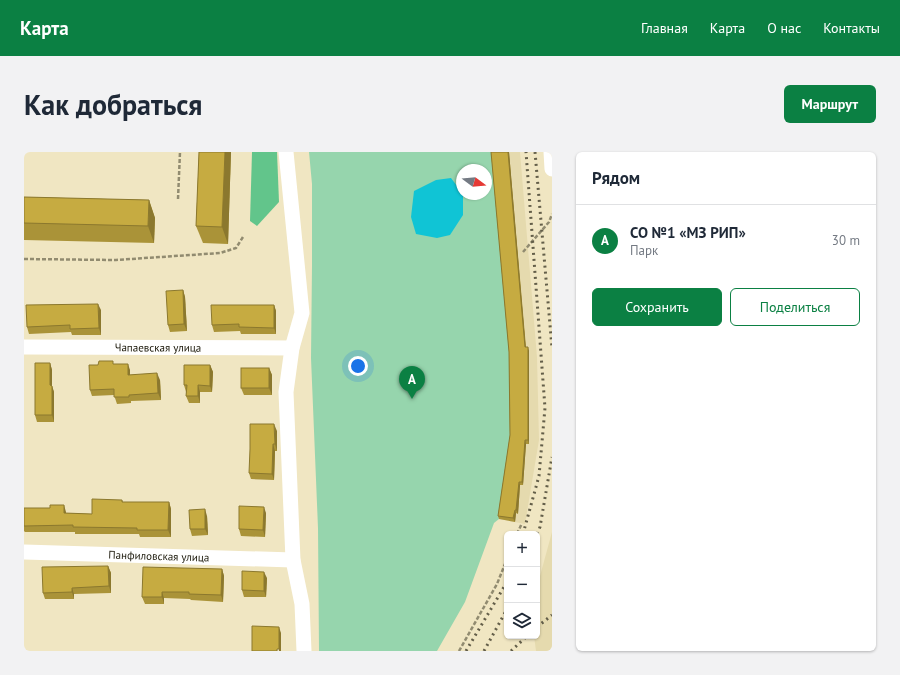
<!DOCTYPE html>
<html lang="ru">
<head>
<meta charset="utf-8">
<style>
	:root { --surface:#fff; --page:#f2f2f3; --text:#1f2937; --muted:#747a83; --line:#e0e1e3; --accent:#0b8043 }
	body { margin:0; font-family:"PT Sans",sans-serif; background:var(--page); color:var(--text) }
	.controls { position:absolute; right:12px; bottom:12px; display:grid; overflow:hidden; border-radius:6px; box-shadow:0 1px 3px #0004 }
	.controls button { width:36px; height:36px; display:grid; place-items:center; padding:0; border:0; border-bottom:1px solid var(--line); background:var(--surface); color:var(--text); font:20px sans-serif }
	.compass { position:absolute; left:432px; top:12px; width:36px; height:36px; border-radius:50%; background:var(--surface); box-shadow:0 1px 3px #0004; rotate:106deg }
	.you { position:absolute; left:334px; top:214px; width:14px; height:14px; margin:-10px; border:3px solid #fff; border-radius:50%; background:#1a73e8; box-shadow:0 0 0 6px #1a73e833 }
	.badge { display:grid; place-items:center; width:26px; height:26px; border-radius:50%; background:var(--accent); color:#fff; font-size:13px; font-weight:700 }
	.pin { position:absolute; translate:-50% -33px; filter:drop-shadow(0 1px 2px #0008) }
	.pin::after { content:''; position:absolute; top:21px; width:14px; height:12px; background:inherit; clip-path:polygon(0 0,100% 0,50% 100%) }
	.list { margin:0; padding:0; list-style:none }
	h2 { display:flex; justify-content:space-between; align-items:center; height:52px; margin:0; padding:0 16px; font-size:17px }
	h2 small { font-size:13px; font-weight:400; color:var(--muted) }
	.list li { display:grid; grid-template-columns:26px 1fr auto; gap:12px; align-items:center; box-sizing:border-box; height:72px; padding:0 16px; border-top:1px solid var(--line) }
	.list b { display:block; font-size:15px; white-space:nowrap }
	.list p { margin:0; font-size:13px; white-space:nowrap; color:var(--muted) }
	.list em { font-size:13px; font-style:normal; color:var(--muted) }
	.actions { display:flex; gap:8px; padding:12px 16px }
	.actions a { flex:1; padding:9px 0; border:1px solid var(--accent); border-radius:6px; text-align:center; font-size:14px; color:var(--accent) }
	.actions .main { background:var(--accent); color:#fff }
	.icon { flex:none; width:22px; height:22px; fill:none; stroke:currentColor; stroke-width:2; stroke-linecap:round; stroke-linejoin:round }
	.map { position:relative; flex:none; width:528px; height:499px; overflow:hidden; border-radius:6px }
	header { display:flex; align-items:center; gap:24px; box-sizing:border-box; height:56px; padding:0 20px; background:var(--accent); color:#fff }
	header strong { font-size:19px }
	nav { display:flex; gap:22px; margin-inline-start:auto; font-size:14px }
	.intro { display:flex; align-items:center; justify-content:space-between; box-sizing:border-box; height:96px; padding:0 24px }
	h1 { margin:0; font-size:28px }
	.button { padding:10px 18px; border-radius:6px; background:var(--accent); color:#fff; font-size:14px; font-weight:700 }
	main { display:flex; gap:24px; padding:0 24px }
	aside { flex:1; background:var(--surface); border-radius:6px; box-shadow:0 1px 3px #0004 }
	.map>svg:first-child { display:block }
	.built { fill:#e5daae }
	.green { fill:#96d5ad; fill-rule:evenodd }
	.forest { fill:#62c58b }
	.water { fill:#10c4d5 }
	.lines { fill:none; stroke-linecap:round; stroke-linejoin:round }
	.path { stroke:#918b70; stroke-width:2.5; stroke-dasharray:4 2; stroke-linecap:butt }
	.minor { stroke:#fff; stroke-width:15 }
	.rail { stroke:#635e49; stroke-width:3; stroke-dasharray:2 4; stroke-linecap:butt }
	.wall { fill:#aa9338 }
	.shaded-wall { fill:#8b782e }
	.building { fill:#c6ab41; stroke:#8b782e }
	.labels { text-anchor:middle; stroke-width:3; stroke-linejoin:round; paint-order:stroke }
	.street-label { font-size:11px; fill:#1b180a; stroke:#fff }
</style>
</head>
<body>
<header>
<strong>Карта</strong>
<nav><a>Главная</a><a>Карта</a><a>О нас</a><a>Контакты</a></nav>
</header>
<div class="intro"><h1>Как добраться</h1><a class="button">Маршрут</a></div>
<main>
<div class="map">
<svg width="528" height="499" viewBox="0 0 528 499">
	<rect width="100%" height="100%" fill="#f0e6c2"/>
	<g class="built">
		<polygon points="468,0 496,0 513,205 515,288 501,372 475,367 488,287"/>
		<polygon points="528,380 528,499 512,499 510,484 513,484 513,435"/>
	</g>
	<path class="green" d="M285,0H468L486,203L488,287L475,367L470,371L441,450L413,499H295L294,376L287,206L288,114V32ZM438,18H462V42H438Z"/>
	<polygon class="forest" points="228,0 253,0 255,50 233,74 226,69"/>
	<polygon class="water" points="427,26 439,42 439,63 426,83 413,86 392,82 387,65 390,39 412,28"/>
	<g class="lines">
		<g class="path">
			<polyline points="154,47 156,0"/>
			<polyline points="499,100 525,70 528,62"/>
			<polyline points="0,107 92,108 196,101 212,96 219,85"/>
			<polyline points="493,382 498,371"/>
			<polyline points="435,499 473,432 483,407"/>
		</g>
		<g class="minor">
			<polyline points="262,0 278,161 268,196 262,240 269,408 278,452 280,499"/>
			<polyline points="527,0 528,17"/>
			<path id="s1" d="M0,195L268,196"/>
			<path id="s2" d="M0,400L269,408"/>
		</g>
		<g class="rail">
			<polyline points="511,0 528,196"/>
			<polyline points="499,382 515,324 521,256 502,0"/>
			<polyline points="513,382 516,375 528,305"/>
			<polyline points="513,475 528,463"/>
			<polyline points="442,499 480,435 483,428"/>
			<polyline points="460,499 483,457"/>
			<polyline points="487,499 503,484"/>
		</g>
	</g>
	<g class="wall">
		<polygon points="175,0 207,0 204,92 179,91 172,74"/>
		<polygon points="467,0 485,0 502,195 505,199 505,292 502,292 499,333 496,333 494,362 492,361 491,370 475,367 474,364 486,283 485,200"/>
		<polygon points="0,45 125,48 131,66 130,91 0,88"/>
		<polygon points="159,138 161,145 163,179 146,180 144,173"/>
		<polygon points="250,153 252,159 252,182 217,182 216,179 190,180 188,173"/>
		<polygon points="77,158 77,183 48,183 47,180 5,182 3,175"/>
		<polygon points="26,211 28,218 28,234 30,240 30,270 13,270 11,263"/>
		<polygon points="91,212 106,218 106,223 136,228 137,248 107,249 107,251 93,252 90,243 68,244 66,238"/>
		<polygon points="186,213 189,220 188,240 176,240 176,251 165,251 162,244 162,240 160,233"/>
		<polygon points="245,216 248,223 248,243 220,243 217,236"/>
		<polygon points="253,279 253,299 251,299 250,328 227,327 225,321"/>
		<polygon points="98,348 99,350 145,350 147,357 147,385 116,385 115,382 51,382 51,380 1,380 0,379 0,356 42,360 42,361 68,362"/>
		<polygon points="242,361 241,385 217,384 215,377"/>
		<polygon points="183,364 184,383 168,384 166,377"/>
		<polygon points="84,414 87,421 87,441 50,442 50,447 21,447 19,441"/>
		<polygon points="198,417 200,424 199,450 167,448 166,447 140,446 140,452 121,452 118,445"/>
		<polygon points="243,426 242,445 220,445 218,438"/>
	</g>
	<g class="shaded-wall">
		<polygon points="201,0 207,0 204,92 198,75"/>
		<polygon points="484,0 485,0 502,199 501,195"/>
		<polygon points="125,48 131,66 130,91 124,74"/>
		<polygon points="159,138 161,145 163,179 160,172"/>
		<polygon points="74,152 77,158 77,183 75,176"/>
		<polygon points="250,153 252,159 252,182 250,176"/>
		<polygon points="504,195 505,199 505,292 504,288"/>
		<polygon points="26,211 28,218 28,234 30,240 30,270 28,263 26,233"/>
		<polygon points="104,212 106,218 106,229 104,223"/>
		<polygon points="186,213 189,220 188,240 186,234"/>
		<polygon points="245,216 248,223 248,243 245,236"/>
		<polygon points="133,221 136,228 137,248 134,241"/>
		<polygon points="174,233 176,240 176,251 174,244"/>
		<polygon points="250,272 253,279 253,299 251,292"/>
		<polygon points="501,288 502,292 499,333 498,330"/>
		<polygon points="249,292 251,299 250,328 248,322"/>
		<polygon points="495,330 496,333 494,362 492,358"/>
		<polygon points="145,350 147,357 147,385 144,378"/>
		<polygon points="40,353 42,360 42,368 40,361"/>
		<polygon points="240,355 242,361 241,385 239,378"/>
		<polygon points="181,357 183,364 184,383 181,377"/>
		<polygon points="491,358 492,361 491,370 489,366"/>
		<polygon points="84,414 87,421 87,441 85,434"/>
		<polygon points="198,417 200,424 199,450 197,443"/>
		<polygon points="240,420 243,426 242,445 240,439"/>
		<polygon points="48,436 50,442 50,447 48,440"/>
		<polygon points="138,440 140,446 140,452 138,445"/>
		<polygon points="255,475 257,481 257,499 255,499"/>
	</g>
	<g class="building">
		<polygon points="175,0 201,0 198,75 172,74"/>
		<polygon points="467,0 484,0 501,195 504,195 504,288 501,288 498,330 495,330 492,358 491,358 489,366 474,364 486,283 485,200"/>
		<polygon points="0,45 125,48 124,74 0,71"/>
		<polygon points="159,138 160,172 144,173 142,139"/>
		<polygon points="74,152 75,176 46,177 46,173 3,175 2,153"/>
		<polygon points="187,153 250,153 250,176 215,175 215,172 188,173"/>
		<polygon points="75,209 89,209 89,212 104,212 104,223 133,221 134,241 105,243 105,245 90,245 90,237 66,238 65,213 74,213"/>
		<polygon points="11,211 26,211 26,233 28,234 28,263 11,263"/>
		<polygon points="160,213 186,213 186,234 174,233 174,244 162,244 163,233 160,233"/>
		<rect x="217" y="216" width="28" height="20"/>
		<polygon points="226,272 250,272 251,292 249,292 248,322 225,321 226,297"/>
		<polygon points="68,347 98,348 98,350 145,350 144,378 113,378 113,376 49,375 49,373 0,374 0,356 26,356 26,353 40,353 40,361 68,362"/>
		<polygon points="215,354 240,355 239,378 215,377"/>
		<polygon points="181,357 181,377 166,377 165,358"/>
		<polygon points="84,414 85,434 48,436 48,440 19,441 18,415"/>
		<polygon points="119,415 198,417 197,443 165,442 165,440 138,440 138,445 118,445"/>
		<polygon points="218,419 240,420 240,439 218,438"/>
		<polygon points="228,474 255,475 255,497 253,497 253,499 228,499"/>
	</g>
	<g class="labels">
		<g class="street-label">
			<text dy="4" stroke="none"><textPath href="#s1" startOffset="134">Чапаевская улица</textPath></text>
			<text dy="4" stroke="none"><textPath href="#s2" startOffset="135">Панфиловская улица</textPath></text>
		</g>
	</g>
</svg>
<div class="controls">
<button>+</button>
<button>−</button>
<button><svg class="icon" aria-label="layers" viewBox="0 0 24 24"><path d="M12 4l9 5-9 5-9-5zM3 14l9 5 9-5"/></svg></button>
</div>
<svg class="compass" viewBox="-18 -18 36 36"><path d="M0-13l5 13h-10z" fill="#e53935"/><path d="M0 13l5-13h-10z" fill="#747a83"/></svg>
<div class="you"></div>
<div class="pin badge" style="left:388px;top:247px">A</div>
</div>
<aside>
<h2>Рядом<small></small></h2>
<ul class="list">
<li><span class="badge">A</span><div><b>СО №1 «МЗ РИП»</b><p>Парк</p></div><em>30 m</em></li>
</ul>
<div class="actions"><a class="main">Сохранить</a><a>Поделиться</a></div>
</aside>
</main>
</body>
</html>
